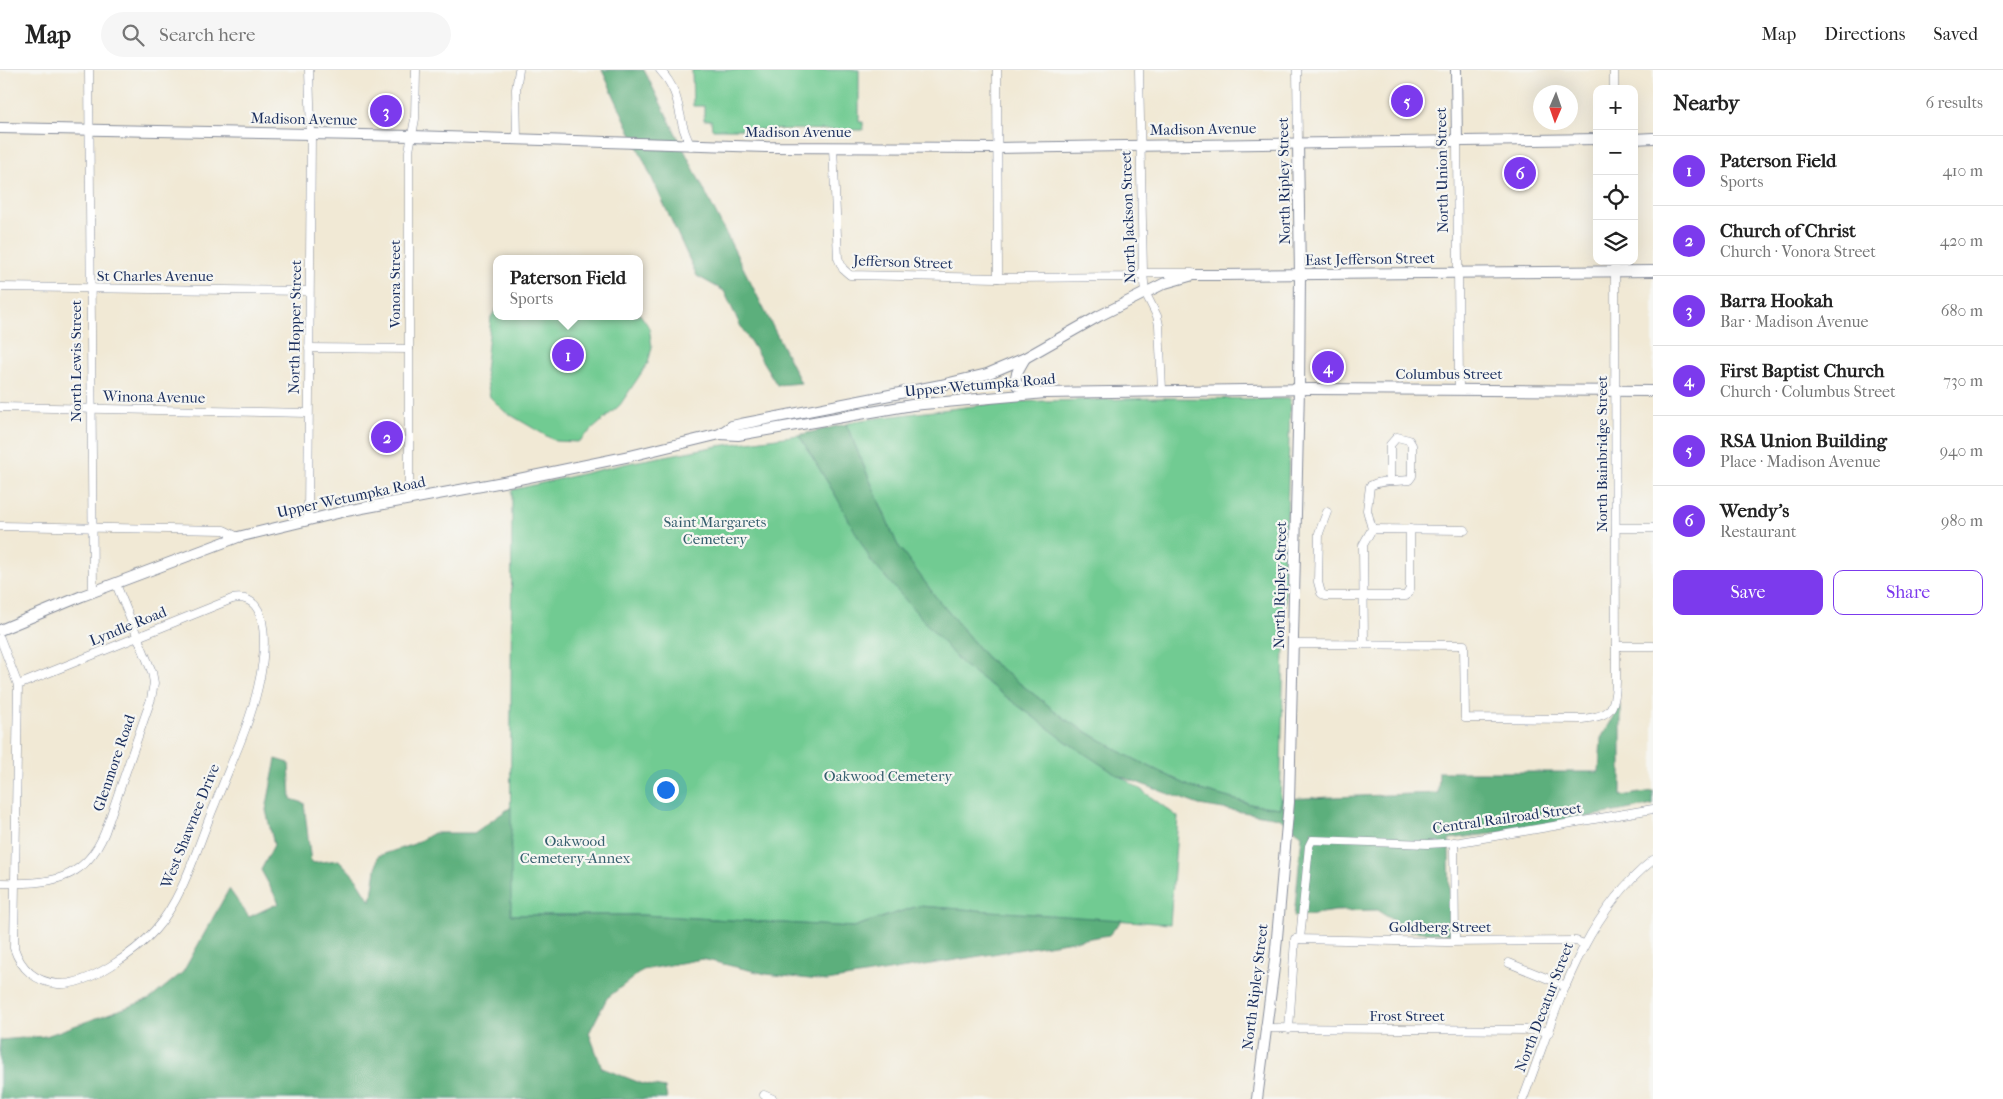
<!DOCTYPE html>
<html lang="en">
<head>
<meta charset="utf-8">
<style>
	:root { --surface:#fff; --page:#f6f6f6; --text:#222; --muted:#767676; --line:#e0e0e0; --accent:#7c3aed }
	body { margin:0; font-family:"IM FELL French Canon",serif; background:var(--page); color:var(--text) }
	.controls { position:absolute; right:15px; top:15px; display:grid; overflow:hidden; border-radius:10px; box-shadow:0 5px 20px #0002 }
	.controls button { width:45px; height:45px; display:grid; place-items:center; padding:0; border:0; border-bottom:1px solid var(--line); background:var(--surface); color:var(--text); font:25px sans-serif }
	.compass { position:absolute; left:1533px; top:15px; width:45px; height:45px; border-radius:50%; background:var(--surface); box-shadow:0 5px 20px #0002; rotate:182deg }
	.you { position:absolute; left:665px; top:719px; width:18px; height:18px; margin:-12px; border:4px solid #fff; border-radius:50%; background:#1a73e8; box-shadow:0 0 0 8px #1a73e833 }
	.badge { display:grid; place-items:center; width:32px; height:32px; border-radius:50%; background:var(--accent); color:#fff; font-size:16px; font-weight:700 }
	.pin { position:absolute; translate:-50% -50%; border:2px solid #fff; box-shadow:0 1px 5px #0006 }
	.popup { position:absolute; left:493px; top:185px; width:150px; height:65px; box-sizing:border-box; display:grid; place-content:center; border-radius:10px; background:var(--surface); filter:drop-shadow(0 1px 4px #0005); font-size:16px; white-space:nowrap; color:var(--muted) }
	.popup b { font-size:19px; color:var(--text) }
	.popup::after { content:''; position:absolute; left:50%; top:100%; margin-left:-10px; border:10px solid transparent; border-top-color:var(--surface) }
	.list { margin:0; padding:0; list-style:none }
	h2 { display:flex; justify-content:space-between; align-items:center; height:65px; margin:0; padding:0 20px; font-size:21px }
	h2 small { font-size:16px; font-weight:400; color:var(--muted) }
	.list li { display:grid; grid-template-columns:32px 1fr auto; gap:15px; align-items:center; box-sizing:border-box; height:70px; padding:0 20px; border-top:1px solid var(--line) }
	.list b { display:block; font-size:19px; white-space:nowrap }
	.list p { margin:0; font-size:16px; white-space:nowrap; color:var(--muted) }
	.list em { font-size:16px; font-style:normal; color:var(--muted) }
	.actions { display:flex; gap:10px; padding:15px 20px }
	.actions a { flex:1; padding:11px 0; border:1px solid var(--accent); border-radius:10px; text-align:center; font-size:18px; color:var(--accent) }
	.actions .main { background:var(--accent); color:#fff }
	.icon { flex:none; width:28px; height:28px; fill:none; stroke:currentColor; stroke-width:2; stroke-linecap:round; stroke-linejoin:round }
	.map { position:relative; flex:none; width:1653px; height:1029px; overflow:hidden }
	header { display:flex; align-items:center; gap:30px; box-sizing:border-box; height:70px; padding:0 25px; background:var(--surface); border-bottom:1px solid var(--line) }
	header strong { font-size:24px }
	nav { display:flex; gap:28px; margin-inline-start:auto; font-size:18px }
	.search { width:350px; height:45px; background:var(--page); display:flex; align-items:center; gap:12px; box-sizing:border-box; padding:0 18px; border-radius:28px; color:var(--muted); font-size:19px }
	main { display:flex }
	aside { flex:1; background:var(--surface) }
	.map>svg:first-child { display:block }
	.green { fill:#71cb92; stroke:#467d78 }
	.forest { fill:#5caf7c; stroke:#3c6f6d }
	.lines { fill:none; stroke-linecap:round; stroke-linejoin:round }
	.minor-casing { stroke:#868c9a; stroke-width:9 }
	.major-casing { stroke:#868c9a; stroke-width:12 }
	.minor { stroke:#fff; stroke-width:8 }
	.major { stroke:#fff; stroke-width:10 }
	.labels { text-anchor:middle; stroke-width:4.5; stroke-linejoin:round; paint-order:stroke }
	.street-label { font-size:15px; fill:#1b2f5e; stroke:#f6f6f2 }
	.park-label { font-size:15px; fill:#355e6e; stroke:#f6f6f2 }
</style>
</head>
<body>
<header>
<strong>Map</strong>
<div class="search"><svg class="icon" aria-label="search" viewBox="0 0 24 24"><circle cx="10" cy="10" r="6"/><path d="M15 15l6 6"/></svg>Search here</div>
<nav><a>Map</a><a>Directions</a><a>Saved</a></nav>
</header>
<main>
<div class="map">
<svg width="1653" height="1029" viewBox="0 0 1653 1029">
	<rect width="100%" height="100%" fill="#f6f6f2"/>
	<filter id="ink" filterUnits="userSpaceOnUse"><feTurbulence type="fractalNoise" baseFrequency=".02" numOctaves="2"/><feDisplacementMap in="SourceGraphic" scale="10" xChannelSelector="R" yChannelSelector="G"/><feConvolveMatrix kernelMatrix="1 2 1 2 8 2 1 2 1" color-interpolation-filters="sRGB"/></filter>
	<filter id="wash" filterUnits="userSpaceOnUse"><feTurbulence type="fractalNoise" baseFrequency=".0096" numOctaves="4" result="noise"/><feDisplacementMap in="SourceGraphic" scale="20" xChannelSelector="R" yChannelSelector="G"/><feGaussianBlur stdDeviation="1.12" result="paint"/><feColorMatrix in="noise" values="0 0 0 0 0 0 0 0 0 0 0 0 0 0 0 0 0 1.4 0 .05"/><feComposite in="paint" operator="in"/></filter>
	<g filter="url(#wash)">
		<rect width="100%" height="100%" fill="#f1e9d5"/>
		<g class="green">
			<polygon points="692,0 859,0 859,52 863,52 863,60 712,59 711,50 704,50 704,36 693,36"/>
			<polygon points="497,238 497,246 639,246 639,243 649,257 652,277 648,293 620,335 578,372 555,371 504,341 490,327 485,301 491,247"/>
			<polygon points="1161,328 1290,329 1280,738 1254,735 1193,718 1128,686 1068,651 986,587 935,526 897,474 846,354 861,350 1006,332"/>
			<polygon points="799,365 836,426 962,593 1067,672 1140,719 1178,747 1170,854 918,836 853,857 642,845 510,845 512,420 633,392 718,376"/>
		</g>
		<g class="forest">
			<polygon points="602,0 644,0 801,313 777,315 740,255 724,221 697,206"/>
			<polygon points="846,354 897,474 935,526 986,587 1068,651 1128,686 1193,718 1254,735 1280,738 1281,729 1438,723 1439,702 1599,702 1601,668 1621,635 1621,726 1653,721 1653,735 1499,763 1449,769 1450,864 1409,861 1377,840 1335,841 1294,847 1302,765 1279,748 1199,735 1117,705 1067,672 962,594 871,491 836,426 799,365"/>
			<polygon points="276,689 289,693 291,729 304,733 311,793 339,790 356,808 371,832 378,786 414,774 433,763 474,763 511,737 511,845 642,845 853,857 918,836 1122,850 1109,865 827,911 766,904 702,889 643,900 607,928 589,963 602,998 643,1014 665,1018 667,1029 0,1029 0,970 46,966 150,929 183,902 229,819 249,847 279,833 261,800 274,775 266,740"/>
		</g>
	</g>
	<g filter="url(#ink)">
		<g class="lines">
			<g class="minor-casing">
				<g id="minor">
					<polyline points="89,0 93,522"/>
					<path d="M660,0C685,27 675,49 691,76"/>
					<polyline points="997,0 998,208"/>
					<polyline points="1139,0 1143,203 1145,222 1157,246 1159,255 1162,320"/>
					<polyline points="1297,0 1298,73"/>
					<polyline points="1614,0 1614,19"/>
					<polyline points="517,69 516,19 519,0"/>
					<polyline points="1457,71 1459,320"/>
					<polyline points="833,77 838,188 843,199 850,205 998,208 1130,207 1143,203 1192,203"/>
					<polyline points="0,217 309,221"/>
					<polyline points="309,278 409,279"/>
					<polyline points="0,337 308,343"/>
					<polyline points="409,429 409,81 415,49 416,0"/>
					<polyline points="1327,442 1319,463 1318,512 1321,523 1325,526 1406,526 1410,519 1410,459"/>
					<polyline points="308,450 311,64 309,0"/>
					<polyline points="0,456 224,460 238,467"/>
					<polyline points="1616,458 1653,458"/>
					<path d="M1372,459L1367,440L1370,416C1382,409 1396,412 1409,410L1412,406V375L1409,370L1397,367L1390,375V411"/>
					<path d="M0,568L18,615L14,878C21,899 36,912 58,914C88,916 136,882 155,860C184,827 198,774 215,734C230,695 249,657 258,617C264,592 275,520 232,529L18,615"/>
					<path d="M1293,574L1464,575L1465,648L1582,649C1610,646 1615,641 1616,612L1615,191"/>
					<polyline points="1364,574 1363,475 1372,459 1465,460"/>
					<polyline points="1616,576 1653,576"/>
					<polyline points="1454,772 1455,871"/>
					<path d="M0,813C48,814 85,812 105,762L151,629L154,613L152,602L116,514"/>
					<polyline points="1300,869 1309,776 1312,770 1428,774 1460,772 1653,739"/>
					<polyline points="1509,893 1566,916"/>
					<polyline points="1265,958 1538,960 1549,962"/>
					<polyline points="1289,959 1295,869 1446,872 1576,871 1584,874"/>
					<polyline points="764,1025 773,1029"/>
					<path d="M1523,1029C1556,944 1579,849 1653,790"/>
				</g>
			</g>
			<g class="major-casing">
				<g id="major">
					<polyline points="1456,0 1457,71"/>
					<polyline points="0,58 412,66 766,77 998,78 1597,69"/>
					<polyline points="1634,69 1653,68"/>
					<path d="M1025,288C1020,297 1013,306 1017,315L1035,321"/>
					<polyline points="720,364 738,365 912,335 1045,323 1310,319 1653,321"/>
					<polyline points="0,560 82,526 238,467 346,441 519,409 630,386 720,364 732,356 741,354 941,315 987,304 1025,288 1099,246 1165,213 1193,205 1217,205 1653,201"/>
					<polyline points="1257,1029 1275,890 1289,732 1299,319 1300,205 1298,73"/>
				</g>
			</g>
			<use href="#minor" class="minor"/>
			<use href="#major" class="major"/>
		</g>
	</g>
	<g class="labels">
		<g class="street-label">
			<text transform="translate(304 49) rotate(1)" y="5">Madison Avenue</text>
			<text transform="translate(1203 59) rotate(-1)" y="5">Madison Avenue</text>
			<text x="798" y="67">Madison Avenue</text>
			<text transform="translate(1442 100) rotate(-91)" y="5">North Union Street</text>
			<text transform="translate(1284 111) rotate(-91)" y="5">North Ripley Street</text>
			<text transform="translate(1128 147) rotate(-92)" y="5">North Jackson Street</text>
			<text transform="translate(1370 189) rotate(-1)" y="5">East Jefferson Street</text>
			<text transform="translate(903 192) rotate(2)" y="5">Jefferson Street</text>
			<text x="155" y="211">St Charles Avenue</text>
			<text transform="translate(395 214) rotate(-90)" y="5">Vonora Street</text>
			<text transform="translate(295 257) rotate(-89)" y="5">North Hopper Street</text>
			<text transform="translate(76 291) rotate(-90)" y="5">North Lewis Street</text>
			<text x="1449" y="309">Columbus Street</text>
			<text transform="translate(980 315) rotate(-5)" y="5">Upper Wetumpka Road</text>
			<text transform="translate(154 327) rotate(1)" y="5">Winona Avenue</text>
			<text transform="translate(1602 384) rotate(-90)" y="5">North Bainbridge Street</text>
			<text transform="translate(351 427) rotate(-12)" y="5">Upper Wetumpka Road</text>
			<text transform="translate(1280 515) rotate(-89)" y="5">North Ripley Street</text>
			<text transform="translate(128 556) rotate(-22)" y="5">Lyndle Road</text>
			<text transform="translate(114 693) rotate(-71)" y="5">Glenmore Road</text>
			<text transform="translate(1507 748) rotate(-8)" y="5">Central Railroad Street</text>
			<text transform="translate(190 756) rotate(-68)" y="5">West Shawnee Drive</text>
			<text x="1440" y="862">Goldberg Street</text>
			<text transform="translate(1255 917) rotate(-83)" y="5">North Ripley Street</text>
			<text transform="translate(1544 937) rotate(-69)" y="5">North Decatur Street</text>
			<text x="1407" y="951">Frost Street</text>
		</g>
		<g class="park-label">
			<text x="715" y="457">Saint Margarets<tspan x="715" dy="17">Cemetery</tspan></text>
			<text x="888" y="711">Oakwood Cemetery</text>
			<text x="575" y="776">Oakwood<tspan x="575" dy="17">Cemetery-Annex</tspan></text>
		</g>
	</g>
</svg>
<div class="controls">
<button>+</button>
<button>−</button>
<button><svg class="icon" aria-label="locate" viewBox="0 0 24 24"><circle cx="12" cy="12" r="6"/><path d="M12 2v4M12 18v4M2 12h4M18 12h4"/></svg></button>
<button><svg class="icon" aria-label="layers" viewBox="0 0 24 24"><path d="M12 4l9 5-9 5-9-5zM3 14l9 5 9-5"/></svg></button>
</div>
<svg class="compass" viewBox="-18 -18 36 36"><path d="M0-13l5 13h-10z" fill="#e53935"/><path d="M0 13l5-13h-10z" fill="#767676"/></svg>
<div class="you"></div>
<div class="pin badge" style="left:568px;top:285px">1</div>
<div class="popup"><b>Paterson Field</b>Sports</div>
<div class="pin badge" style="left:387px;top:367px">2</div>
<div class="pin badge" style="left:386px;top:41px">3</div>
<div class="pin badge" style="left:1328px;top:297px">4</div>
<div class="pin badge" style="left:1407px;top:31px">5</div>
<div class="pin badge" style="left:1520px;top:103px">6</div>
</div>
<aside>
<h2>Nearby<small>6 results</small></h2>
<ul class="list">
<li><span class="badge">1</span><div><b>Paterson Field</b><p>Sports</p></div><em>410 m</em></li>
<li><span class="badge">2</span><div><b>Church of Christ</b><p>Church · Vonora Street</p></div><em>420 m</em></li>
<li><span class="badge">3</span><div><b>Barra Hookah</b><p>Bar · Madison Avenue</p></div><em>680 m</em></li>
<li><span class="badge">4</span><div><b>First Baptist Church</b><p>Church · Columbus Street</p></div><em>730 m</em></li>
<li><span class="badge">5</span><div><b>RSA Union Building</b><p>Place · Madison Avenue</p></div><em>940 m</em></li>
<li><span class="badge">6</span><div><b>Wendy's</b><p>Restaurant</p></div><em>980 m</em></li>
</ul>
<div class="actions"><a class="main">Save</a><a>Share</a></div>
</aside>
</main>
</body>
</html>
